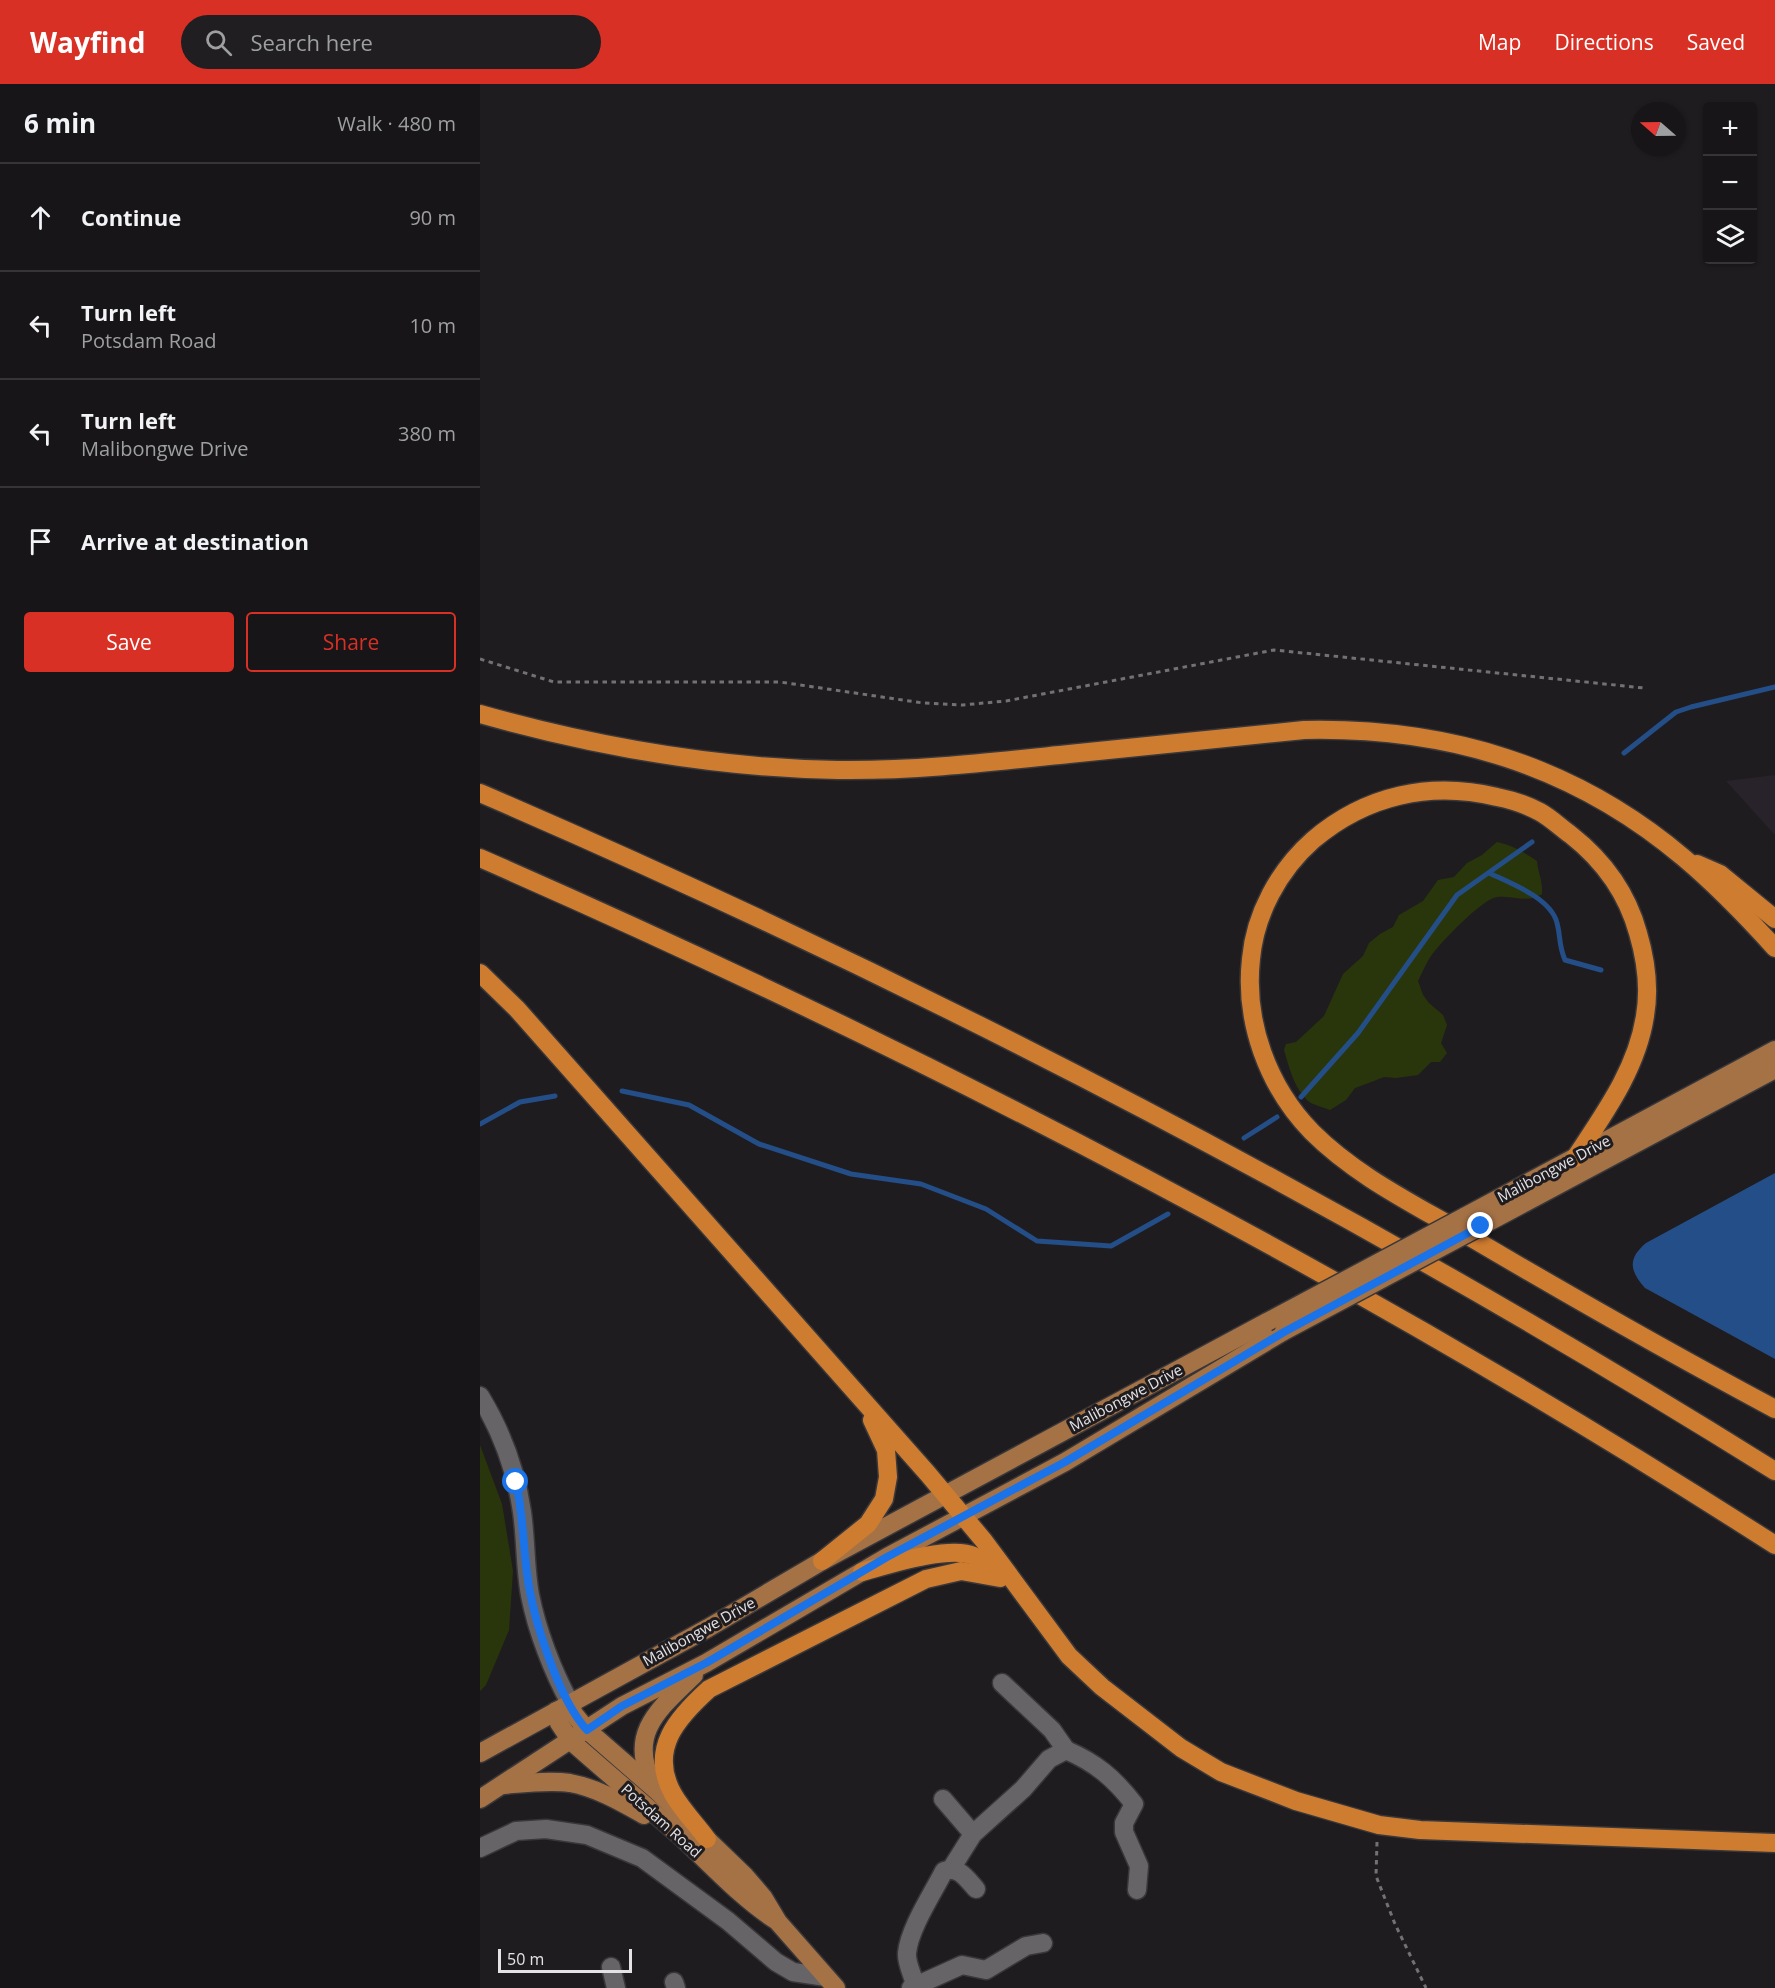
<!DOCTYPE html>
<html lang="en">
<head>
<meta charset="utf-8">
<style>
	:root { --surface:#171517; --page:#201e20; --text:#f1f3f6; --muted:#9e9fa1; --line:#363436; --accent:#d93025 }
	body { margin:0; font-family:"Open Sans",sans-serif; background:var(--page); color:var(--text) }
	.controls { position:absolute; right:18px; top:18px; display:grid; overflow:hidden; border-radius:6px; box-shadow:0 2px 4px #0004 }
	.controls button { width:54px; height:54px; display:grid; place-items:center; padding:0; border:0; border-bottom:2px solid var(--line); background:var(--surface); color:var(--text); font:30px sans-serif }
	.compass { position:absolute; left:1151px; top:18px; width:54px; height:54px; border-radius:50%; background:var(--surface); box-shadow:0 2px 4px #0004; rotate:290deg }
	.scale { position:absolute; left:18px; bottom:15px; width:134px; box-sizing:border-box; padding-left:6px; border:3px solid #e4e2e4; border-top:0; font-size:16px; line-height:21px; white-space:nowrap; color:#e4e2e4; -webkit-text-stroke:4px #1f1c1f; paint-order:stroke }
	.stop { position:absolute; width:18px; height:18px; margin:-14px; border:4px solid #1a73e8; border-radius:50%; background:#fff }
	.stop.end { background:#1a73e8; border-color:#fff; box-shadow:0 2px 6px #0008 }
	.list { margin:0; padding:0; list-style:none }
	h2 { display:flex; justify-content:space-between; align-items:center; height:78px; margin:0; padding:0 24px; font-size:26px }
	h2 small { font-size:20px; font-weight:400; color:var(--muted) }
	.list li { display:grid; grid-template-columns:39px 1fr auto; gap:18px; align-items:center; box-sizing:border-box; height:108px; padding:0 24px; border-top:2px solid var(--line) }
	.list b { display:block; font-size:22px; white-space:nowrap }
	.list p { margin:0; font-size:20px; white-space:nowrap; color:var(--muted) }
	.list em { font-size:20px; font-style:normal; color:var(--muted) }
	.actions { display:flex; gap:12px; padding:18px 24px }
	.actions a { flex:1; padding:14px 0; border:2px solid var(--accent); border-radius:6px; text-align:center; font-size:21px; color:var(--accent) }
	.actions .main { background:var(--accent); color:#fff }
	.icon { flex:none; width:33px; height:33px; fill:none; stroke:currentColor; stroke-width:2; stroke-linecap:round; stroke-linejoin:round }
	.map { position:relative; flex:none; width:1295px; height:1904px; overflow:hidden }
	header { display:flex; align-items:center; gap:36px; box-sizing:border-box; height:84px; padding:0 30px; background:var(--accent); color:#fff }
	header strong { font-size:28px }
	nav { display:flex; gap:33px; margin-inline-start:auto; font-size:21px }
	.search { width:420px; height:54px; background:var(--page); display:flex; align-items:center; gap:15px; box-sizing:border-box; padding:0 21px; border-radius:33px; color:var(--muted); font-size:22px }
	main { display:flex }
	aside { flex:1; background:var(--surface) }
	.map>svg:first-child { display:block }
	.built { fill:#28222a }
	.green { fill:#29360b }
	.water { fill:#244e87 }
	.lines { fill:none; stroke-linecap:round; stroke-linejoin:round }
	.stream { stroke:#244e87; stroke-width:5 }
	.minor-casing { stroke:#393739; stroke-width:21 }
	.major-casing { stroke:#393739; stroke-width:21 }
	.highway-casing { stroke:#393739; stroke-width:21 }
	.path { stroke:#747174; stroke-width:3; stroke-dasharray:4.5 4.5; stroke-linecap:butt }
	.minor { stroke:#676468; stroke-width:18 }
	.major { stroke:#a57246; stroke-width:18 }
	.highway { stroke:#ce7c30; stroke-width:18 }
	.major-bridge-casing { stroke:#393739; stroke-width:21; stroke-linecap:butt }
	.major-bridge { stroke:#a57246; stroke-width:18 }
	.route { stroke:#1a73e8; stroke-width:8 }
	.labels { text-anchor:middle; stroke-width:6; stroke-linejoin:round; paint-order:stroke }
	.street-label { font-size:15px; fill:#e4e2e4; stroke:#1f1c1f }
</style>
</head>
<body>
<header>
<strong>Wayfind</strong>
<div class="search"><svg class="icon" aria-label="search" viewBox="0 0 24 24"><circle cx="10" cy="10" r="6"/><path d="M15 15l6 6"/></svg>Search here</div>
<nav><a>Map</a><a>Directions</a><a>Saved</a></nav>
</header>
<main>
<aside>
<h2>6 min<small>Walk · 480 m</small></h2>
<ul class="list">
<li><svg class="icon" aria-label="ahead" viewBox="0 0 24 24"><path d="M12 20V5M6 11l6-6 6 6"/></svg><div><b>Continue</b></div><em>90 m</em></li>
<li><svg class="icon" aria-label="left" viewBox="0 0 24 24"><path d="M17 20v-9H6M10 6l-5 5 5 5"/></svg><div><b>Turn left</b><p>Potsdam Road</p></div><em>10 m</em></li>
<li><svg class="icon" aria-label="left" viewBox="0 0 24 24"><path d="M17 20v-9H6M10 6l-5 5 5 5"/></svg><div><b>Turn left</b><p>Malibongwe Drive</p></div><em>380 m</em></li>
<li><svg class="icon" aria-label="arrive" viewBox="0 0 24 24"><path d="M6 21V4h12l-3 4 3 4H6"/></svg><div><b>Arrive at destination</b></div></li>
</ul>
<div class="actions"><a class="main">Save</a><a>Share</a></div>
</aside>
<div class="map">
<svg width="1295" height="1904" viewBox="0 0 1295 1904">
	<rect width="100%" height="100%" fill="#1f1c1f"/>
	<polygon class="built" points="1295,691 1295,751 1246,697"/>
	<g class="green">
		<path d="M1017,758C1032,761 1044,768 1057,777C1058,788 1063,798 1062,810C1048,820 1032,811 1017,813C1002,815 960,859 951,872C946,879 942,889 938,897L943,911L949,919L963,931L967,941L961,959L967,969L960,978H951L938,991L916,994L904,993L894,997L875,1004L866,1016L850,1026C843,1023 833,1021 828,1017C814,1004 809,983 804,966L806,960L816,958L844,932L863,890L883,872L889,859L900,850L913,843L919,831L943,817L958,796L974,793L987,779L1002,771Z"/>
		<polygon points="0,1361 22,1420 33,1487 29,1546 6,1601 0,1607"/>
	</g>
	<path class="water" d="M1295,1089V1275L1165,1204C1150,1187 1147,1175 1166,1159Z"/>
	<g class="lines">
		<g class="stream">
			<polyline points="1144,669 1196,628 1211,623 1295,603"/>
			<path d="M1009,789C1030,799 1071,814 1077,839C1081,853 1078,859 1085,876L1121,886"/>
			<polyline points="142,1007 209,1021 279,1060 371,1090 441,1100 506,1125 557,1157 631,1162 688,1130"/>
			<polyline points="821,1013 878,949 977,811 1052,758"/>
			<polyline points="0,1040 40,1018 75,1012"/>
			<polyline points="764,1054 797,1033"/>
		</g>
		<g class="minor-casing">
			<g id="minor">
				<path d="M0,1312C22,1348 36,1387 42,1428C46,1456 45,1484 50,1511C57,1547 73,1588 90,1619"/>
				<polyline points="522,1599 572,1646 586,1666"/>
				<polyline points="463,1715 493,1750"/>
				<polyline points="0,1764 36,1747 66,1745 107,1751 162,1774 248,1837 296,1878 313,1888 346,1893"/>
				<path d="M471,1785L493,1750L543,1705L569,1675L586,1666C616,1679 634,1694 654,1720L644,1739V1748L659,1782L657,1806"/>
				<polyline points="131,1883 136,1904"/>
				<polyline points="194,1898 196,1904"/>
				<path d="M435,1901C433,1891 426,1879 427,1869C429,1845 453,1809 464,1787C479,1782 486,1794 496,1805"/>
				<polyline points="431,1904 482,1881 506,1886 546,1862 563,1859"/>
			</g>
		</g>
		<g class="major-casing">
			<g id="major">
				<polyline points="984,1133 1295,966"/>
				<polyline points="1001,1142 1295,985"/>
				<polyline points="90,1619 94,1630 107,1646 177,1707 265,1792 283,1813 298,1838 356,1904"/>
				<path d="M76,1627L79,1639L91,1657C126,1688 163,1719 198,1750C230,1779 258,1811 294,1835"/>
				<polyline points="0,1669 228,1544 342,1477 787,1238"/>
				<path d="M24,1701C46,1699 69,1696 90,1699C117,1704 141,1718 164,1731"/>
				<path d="M174,1702C146,1650 179,1625 214,1591"/>
				<polyline points="0,1715 142,1622 226,1579 407,1473 585,1378 804,1247"/>
			</g>
		</g>
		<g class="highway-casing">
			<g id="highway">
				<path d="M0,630C117,663 236,684 358,686C436,687 512,678 589,670C667,662 746,654 824,646C967,643 1094,681 1204,774C1236,801 1267,833 1295,864"/>
				<path d="M0,709C448,902 881,1129 1295,1387"/>
				<path d="M0,774C448,970 884,1197 1295,1461"/>
				<polyline points="1217,780 1240,790 1295,835"/>
				<polyline points="0,889 37,925 448,1390 504,1457 589,1572 622,1603 701,1664 741,1688 816,1717 899,1741 940,1746 1295,1759"/>
				<path d="M1095,1074C1124,1030 1157,985 1165,932C1170,903 1166,876 1158,849C1147,809 1124,777 1091,751C1081,744 1071,734 1060,728C1047,721 1032,716 1017,713C950,697 886,711 833,756C799,786 775,830 771,875C764,938 788,1003 832,1048C877,1093 936,1121 990,1153C1090,1212 1192,1270 1295,1325"/>
				<polyline points="342,1477 388,1440 404,1415 408,1393 406,1366 392,1336"/>
				<path d="M382,1488C408,1481 469,1461 494,1472C504,1476 512,1486 519,1493"/>
				<path d="M227,1755C216,1740 202,1726 193,1710C168,1665 198,1633 229,1605L446,1495L481,1487L520,1494"/>
			</g>
		</g>
		<g class="path">
			<polyline points="0,575 74,598 300,598 443,619 483,621 526,617 794,566 1164,604"/>
			<polyline points="897,1758 896,1792 915,1840 946,1904"/>
		</g>
		<use href="#minor" class="minor"/>
		<use href="#major" class="major"/>
		<use href="#highway" class="highway"/>
		<g class="major-bridge-casing">
			<g id="major-bridge">
				<polyline points="787,1238 984,1133"/>
				<polyline points="804,1247 1001,1142"/>
			</g>
		</g>
		<use href="#major-bridge" class="major-bridge"/>
	</g>
	<g class="lines">
		<path class="route" d="M36,1398C43,1429 43,1459 47,1489C52,1531 78,1615 107,1646L142,1622L226,1579L407,1473L585,1378L804,1248L1001,1142"/>
	</g>
	<g class="labels">
		<g class="street-label">
			<text transform="translate(1074 1085) rotate(-28)" y="5">Malibongwe Drive</text>
			<text transform="translate(646 1314) rotate(-28)" y="5">Malibongwe Drive</text>
			<text transform="translate(219 1548) rotate(-29)" y="5">Malibongwe Drive</text>
			<text transform="translate(181 1737) rotate(42)" y="5">Potsdam Road</text>
		</g>
	</g>
</svg>
<div class="controls">
<button>+</button>
<button>−</button>
<button><svg class="icon" aria-label="layers" viewBox="0 0 24 24"><path d="M12 4l9 5-9 5-9-5zM3 14l9 5 9-5"/></svg></button>
</div>
<svg class="compass" viewBox="-18 -18 36 36"><path d="M0-13l5 13h-10z" fill="#e53935"/><path d="M0 13l5-13h-10z" fill="#9e9fa1"/></svg>
<div class="scale">50 m</div>
<div class="stop" style="left:36px;top:1398px"></div>
<div class="stop end" style="left:1001px;top:1142px"></div>
</div>
</main>
</body>
</html>
